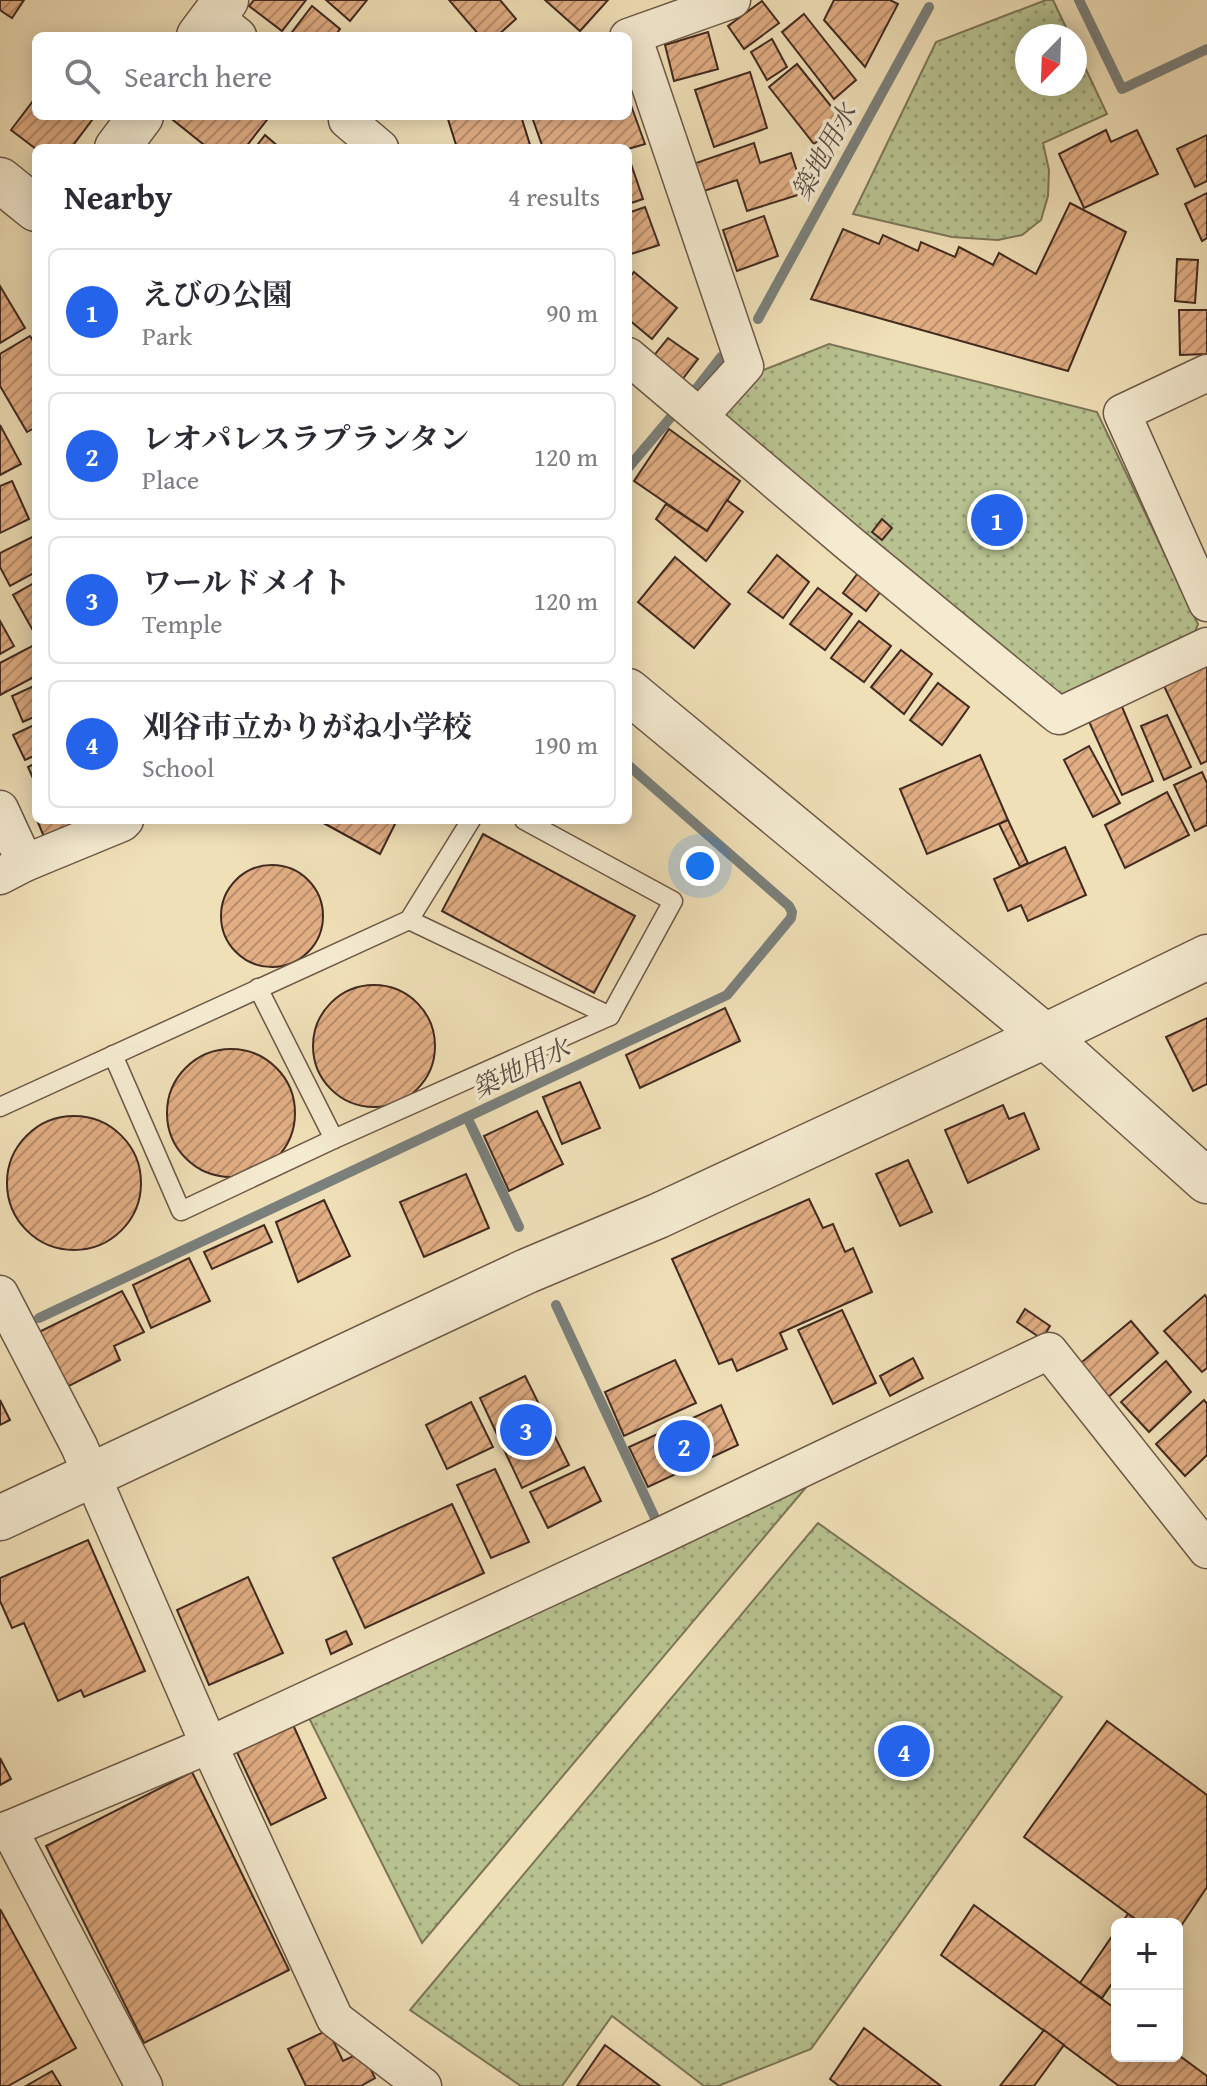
<!DOCTYPE html>
<html lang="en">
<head>
<meta charset="utf-8">
<style>
	:root { --surface:#fff; --page:#f2f2f3; --text:#2b2b33; --muted:#7c7c81; --line:#e1e1e2; --accent:#2563eb }
	body { margin:0; font-family:"Gentium Book Plus","Noto Serif JP",serif; background:var(--page); color:var(--text) }
	.controls { position:absolute; right:24px; bottom:24px; display:grid; overflow:hidden; border-radius:12px; box-shadow:0 4px 20px #0003 }
	.controls button { width:72px; height:72px; display:grid; place-items:center; padding:0; border:0; border-bottom:2px solid var(--line); background:var(--surface); color:var(--text); font:40px sans-serif }
	.compass { position:absolute; left:1015px; top:24px; width:72px; height:72px; border-radius:50%; background:var(--surface); box-shadow:0 4px 20px #0003; rotate:203deg }
	.you { position:absolute; left:700px; top:866px; width:28px; height:28px; margin:-20px; border:6px solid #fff; border-radius:50%; background:#1a73e8; box-shadow:0 0 0 12px #1a73e833 }
	.badge { display:grid; place-items:center; width:52px; height:52px; border-radius:50%; background:var(--accent); color:#fff; font-size:26px; font-weight:700 }
	.pin { position:absolute; translate:-50% -50%; border:4px solid #fff; box-shadow:0 2px 8px #0006 }
	.list { margin:0; padding:0; list-style:none }
	h2 { display:flex; justify-content:space-between; align-items:center; height:104px; margin:0; padding:0 32px; font-size:34px }
	h2 small { font-size:26px; font-weight:400; color:var(--muted) }
	.list li { display:grid; grid-template-columns:52px 1fr auto; gap:24px; align-items:center; box-sizing:border-box; height:128px; margin:0 16px 16px; padding:0 16px; border:2px solid var(--line); border-radius:12px }
	.list b { display:block; font-size:30px; white-space:nowrap }
	.list p { margin:0; font-size:26px; white-space:nowrap; color:var(--muted) }
	.list em { font-size:26px; font-style:normal; color:var(--muted) }
	.icon { flex:none; width:44px; height:44px; fill:none; stroke:currentColor; stroke-width:2; stroke-linecap:round; stroke-linejoin:round }
	.map { position:relative; flex:none; width:1207px; height:2086px; overflow:hidden }
	.search { position:absolute; background:var(--surface); box-shadow:0 4px 20px #0003; left:32px; top:32px; width:600px; height:88px; display:flex; align-items:center; gap:20px; box-sizing:border-box; padding:0 28px; border-radius:12px; color:var(--muted); font-size:30px }
	.panel { position:absolute; background:var(--surface); box-shadow:0 4px 20px #0003; left:32px; top:144px; width:600px; height:680px; border-radius:12px }
	.map>svg:first-child { display:block }
	.park { fill:url(#park-dots); stroke:#7c7658; stroke-width:2 }
	.lines { fill:none; stroke-linecap:round; stroke-linejoin:round }
	.stream { stroke:#7a807c; stroke-width:10 }
	.building { fill:url(#building-hatch); stroke:#412a20; stroke-width:2 }
	.service-casing { stroke:#6d5846; stroke-width:21 }
	.minor-casing { stroke:#6d5846; stroke-width:39 }
	.tertiary-casing { stroke:#6d5846; stroke-width:47 }
	.service { stroke:#f5ebd1; stroke-width:18 }
	.minor { stroke:#f5ebd1; stroke-width:36 }
	.tertiary { stroke:#f5ebd1; stroke-width:44 }
	.labels { text-anchor:middle; stroke-width:7; stroke-linejoin:round; paint-order:stroke }
	.water-label { font-size:26px; font-style:italic; fill:#594e46; stroke:#f5ebd1 }
</style>
</head>
<body>
<div class="map">
<svg width="1207" height="2086" viewBox="0 0 1207 2086">
	<defs>
		<pattern id="park-dots" width="8" height="8" patternUnits="userSpaceOnUse" patternTransform="scale(2)"><rect width="8" height="8" fill="#b8c290"/><path d="M2 2h.1M6 6h.1" fill="none" stroke="#979e75" stroke-width="1.8" stroke-linecap="round"/></pattern>
		<pattern id="building-hatch" width="6" height="6" patternUnits="userSpaceOnUse" patternTransform="scale(2)"><rect width="6" height="6" fill="#e2ae84"/><path d="M-1 1l2-2M0 6l6-6M5 7l2-2" fill="none" stroke="#b98e6c"/></pattern>
	</defs>
	<rect width="100%" height="100%" fill="#f0e0b8"/>
	<filter id="stains"><feTurbulence type="fractalNoise" baseFrequency=".0025" numOctaves="4"/><feColorMatrix values="0 0 0 0 .2 0 0 0 0 .09 0 0 0 0 .02 0 0 0 .5 -.17"/></filter>
	<radialGradient id="worn" r=".72"><stop offset=".6" stop-color="#630" stop-opacity="0"/><stop offset="1" stop-color="#630" stop-opacity=".3"/></radialGradient>
	<g class="park">
		<polygon points="1046,0 1053,0 1070,36 1027,36 1027,84 1075,84 1075,46 1107,114 1043,143 1049,170 1048,196 1041,220 1022,235 998,240 952,237 853,214 936,42"/>
		<polygon points="829,344 1097,412 1198,624 1193,637 1069,696 1048,690 721,416 756,373"/>
		<polygon points="808,1485 422,1943 308,1716"/>
		<polygon points="818,1523 1062,1697 811,2049 718,2086 704,2086 612,2016 562,2086 521,2086 410,2010"/>
	</g>
	<g class="lines">
		<g class="stream">
			<polyline points="1079,0 1122,89 1207,49"/>
			<polyline points="758,319 929,7"/>
			<polyline points="693,393 721,357"/>
			<polyline points="628,468 671,417"/>
			<polyline points="467,1117 519,1227"/>
			<polyline points="556,1305 655,1518"/>
			<polyline points="39,1318 727,995 791,918 792,912 789,906 628,765"/>
		</g>
	</g>
	<g class="building">
		<polygon points="0,0 24,0 12,18 0,10"/>
		<polygon points="254,0 306,0 282,31 249,6"/>
		<polygon points="326,0 367,0 350,21"/>
		<polygon points="449,0 500,0 516,19 497,36 480,36"/>
		<polygon points="545,0 608,0 580,31"/>
		<polygon points="834,0 890,0 898,4 865,67 824,20"/>
		<polygon points="762,1 779,23 744,49 728,26"/>
		<polygon points="312,6 340,29 335,36 289,36"/>
		<polygon points="804,14 856,80 834,99 782,32"/>
		<polygon points="708,32 718,69 674,81 665,45"/>
		<polygon points="772,39 787,67 767,80 751,52"/>
		<polygon points="797,64 843,121 814,144 769,87"/>
		<polygon points="750,72 767,128 714,147 695,90"/>
		<polygon points="36,97 36,116 95,116 71,148 36,149 11,130"/>
		<polygon points="628,97 645,144 628,149 543,148 532,117 628,116"/>
		<polygon points="176,116 270,116 245,148 208,148 173,120"/>
		<polygon points="447,116 521,116 531,148 457,148"/>
		<polygon points="1106,130 1111,142 1137,130 1158,174 1084,208 1059,154"/>
		<polygon points="265,135 280,148 255,148"/>
		<polygon points="1207,135 1207,181 1195,187 1177,149"/>
		<polygon points="754,143 760,163 791,153 804,193 747,211 737,180 704,191 693,164"/>
		<polygon points="629,158 643,199 628,204 628,159"/>
		<polygon points="1207,193 1207,238 1202,241 1185,204"/>
		<polygon points="1070,203 1126,232 1068,371 811,299 843,229 879,244 883,235 918,251 921,242 955,257 959,247 993,265 999,253 1036,274"/>
		<polygon points="645,207 659,245 628,255 628,213"/>
		<polygon points="764,216 778,256 737,271 723,230"/>
		<polygon points="1177,259 1198,260 1195,303 1175,301"/>
		<polygon points="634,272 677,308 652,339 628,319 628,280"/>
		<polygon points="0,286 25,328 0,343"/>
		<polygon points="1179,310 1207,310 1207,354 1180,355"/>
		<polygon points="30,336 36,345 36,427 27,432 0,386 0,354"/>
		<polygon points="668,338 698,359 681,381 652,358"/>
		<polygon points="0,425 21,464 0,475"/>
		<polygon points="669,429 740,481 707,531 634,481"/>
		<polygon points="12,481 29,519 0,533 0,486"/>
		<polygon points="727,500 743,512 706,561 656,519 666,504 707,531"/>
		<polygon points="882,519 892,528 882,540 872,532"/>
		<polygon points="36,535 36,572 10,586 0,567 0,553"/>
		<polygon points="777,555 809,582 783,618 748,592"/>
		<polygon points="675,557 730,604 694,648 638,602"/>
		<polygon points="861,569 884,587 866,611 843,593"/>
		<polygon points="36,582 36,636 13,595"/>
		<polygon points="818,588 852,614 825,650 790,624"/>
		<polygon points="0,621 14,646 0,654"/>
		<polygon points="859,621 891,646 864,682 831,658"/>
		<polygon points="34,645 36,649 36,676 0,695 0,663"/>
		<polygon points="901,650 932,674 904,714 871,687"/>
		<polygon points="1207,666 1207,761 1201,764 1164,686"/>
		<polygon points="938,683 969,707 942,745 910,720"/>
		<polygon points="36,685 36,716 23,722 12,696"/>
		<polygon points="1120,702 1153,781 1122,795 1087,717"/>
		<polygon points="1167,715 1191,767 1164,780 1141,726"/>
		<polygon points="36,724 36,755 25,760 13,735"/>
		<polygon points="1089,746 1120,803 1093,817 1064,760"/>
		<polygon points="980,755 1008,820 927,854 900,789"/>
		<polygon points="36,763 36,785 28,767"/>
		<polygon points="1202,772 1207,783 1207,825 1195,831 1174,785"/>
		<polygon points="1167,792 1189,835 1125,868 1105,825"/>
		<polygon points="37,820 82,820 44,837"/>
		<polygon points="318,820 397,820 380,854"/>
		<polygon points="1008,820 1028,863 1020,867 999,824"/>
		<polygon points="483,834 635,916 594,993 442,911"/>
		<polygon points="1065,847 1086,895 1028,921 1021,905 1008,911 994,879"/>
		<circle cx="272" cy="916" r="51"/>
		<circle cx="374" cy="1046" r="61"/>
		<polygon points="725,1008 740,1041 640,1088 626,1055"/>
		<polygon points="1207,1018 1207,1084 1193,1091 1166,1037"/>
		<circle cx="231" cy="1113" r="64"/>
		<polygon points="580,1082 600,1128 562,1144 543,1097"/>
		<polygon points="1003,1105 1009,1119 1024,1113 1039,1149 968,1183 945,1130"/>
		<polygon points="537,1111 563,1164 509,1191 484,1136"/>
		<circle cx="74" cy="1183" r="67"/>
		<polygon points="908,1160 932,1212 900,1226 876,1174"/>
		<polygon points="466,1174 489,1228 424,1257 400,1202"/>
		<polygon points="809,1199 823,1228 833,1224 845,1252 853,1248 872,1292 780,1333 787,1349 737,1371 732,1359 719,1364 672,1259"/>
		<polygon points="324,1200 350,1256 298,1282 276,1222"/>
		<polygon points="264,1225 272,1242 212,1269 204,1252"/>
		<polygon points="189,1258 210,1301 151,1328 133,1285"/>
		<polygon points="122,1291 144,1332 114,1346 120,1360 61,1390 35,1334"/>
		<polygon points="1205,1295 1207,1298 1207,1368 1202,1372 1164,1331"/>
		<polygon points="1025,1309 1050,1326 1042,1339 1017,1322"/>
		<polygon points="842,1310 876,1383 833,1404 798,1330"/>
		<polygon points="1131,1321 1158,1353 1105,1400 1076,1367"/>
		<polygon points="913,1358 923,1378 890,1396 880,1376"/>
		<polygon points="675,1360 696,1403 624,1436 605,1392"/>
		<polygon points="1166,1361 1191,1392 1149,1432 1121,1402"/>
		<polygon points="525,1376 569,1465 522,1488 480,1398"/>
		<polygon points="0,1400 10,1420 0,1425"/>
		<polygon points="1204,1400 1207,1404 1207,1455 1185,1476 1156,1444"/>
		<polygon points="471,1402 493,1447 447,1469 426,1425"/>
		<polygon points="721,1405 738,1445 648,1487 629,1447"/>
		<polygon points="584,1467 601,1501 548,1528 530,1492"/>
		<polygon points="495,1469 529,1542 491,1558 457,1485"/>
		<polygon points="452,1504 484,1573 365,1628 333,1558"/>
		<polygon points="88,1540 145,1671 84,1697 81,1690 58,1701 24,1623 12,1628 0,1601 0,1578"/>
		<polygon points="248,1577 283,1653 209,1685 177,1610"/>
		<polygon points="346,1631 352,1644 331,1654 326,1640"/>
		<polygon points="290,1718 326,1798 271,1825 234,1746"/>
		<polygon points="1107,1721 1207,1795 1207,1887 1177,1932 1177,1924 1142,1924 1024,1837"/>
		<polygon points="0,1758 11,1779 0,1785"/>
		<polygon points="192,1772 289,1970 144,2043 46,1846"/>
		<polygon points="974,1905 1117,2010 1117,2056 1177,2056 1177,2054 1207,2076 1207,2086 1119,2086 941,1955"/>
		<polygon points="0,1909 76,2048 8,2086 0,2086"/>
		<polygon points="1128,1914 1142,1924 1121,1924"/>
		<polygon points="1117,1929 1117,1976 1102,1998 1080,1983"/>
		<polygon points="864,2028 941,2086 839,2086 830,2079"/>
		<polygon points="328,2030 343,2061 362,2052 375,2078 361,2086 306,2086 288,2049"/>
		<polygon points="1044,2030 1064,2045 1034,2086 1000,2086"/>
		<polygon points="605,2045 660,2086 577,2086"/>
		<polygon points="52,2071 61,2086 26,2086"/>
	</g>
	<g class="lines">
		<g class="service-casing">
			<g id="service">
				<polyline points="409,920 610,1016"/>
				<polyline points="258,988 334,1139"/>
				<polyline points="113,1055 181,1211 334,1139 610,1016 673,901 524,820"/>
				<polyline points="0,1107 409,920 471,820"/>
			</g>
		</g>
		<g class="minor-casing">
			<g id="minor">
				<polyline points="213,16 238,36"/>
				<polyline points="633,36 745,366 700,416"/>
				<polyline points="628,37 732,0"/>
				<polyline points="347,120 380,148"/>
				<polyline points="628,356 851,545 1059,716 1207,646"/>
				<polyline points="1207,373 1122,413 1207,603"/>
				<polyline points="0,809 25,863"/>
				<polyline points="0,876 25,863 122,823 125,820"/>
				<polyline points="0,1294 79,1446 209,1745 335,2019 423,2086"/>
				<polyline points="9,1829 144,2086"/>
				<polyline points="0,1833 209,1745 652,1540 1049,1351 1207,1550"/>
			</g>
		</g>
		<g class="tertiary-casing">
			<g id="tertiary">
				<polyline points="199,36 226,0"/>
				<polyline points="117,148 141,116"/>
				<polyline points="0,180 36,209"/>
				<polyline points="628,691 1045,1036 1207,1181"/>
				<polyline points="0,1518 527,1271 658,1216 1045,1036 1207,957"/>
			</g>
		</g>
		<use href="#service" class="service"/>
		<use href="#minor" class="minor"/>
		<use href="#tertiary" class="tertiary"/>
	</g>
	<g class="labels">
		<g class="water-label">
			<text transform="translate(824 152) rotate(-61)" y="9">築地用水</text>
			<text transform="translate(521 1068) rotate(-25)" y="9">築地用水</text>
		</g>
	</g>
	<rect width="100%" height="100%" filter="url(#stains)"/>
	<rect width="100%" height="100%" fill="url(#worn)"/>
</svg>
<div class="controls">
<button>+</button>
<button>−</button>
</div>
<svg class="compass" viewBox="-18 -18 36 36"><path d="M0-13l5 13h-10z" fill="#e53935"/><path d="M0 13l5-13h-10z" fill="#7c7c81"/></svg>
<div class="you"></div>
<div class="pin badge" style="left:997px;top:520px">1</div>
<div class="pin badge" style="left:684px;top:1446px">2</div>
<div class="pin badge" style="left:526px;top:1430px">3</div>
<div class="pin badge" style="left:904px;top:1751px">4</div>
<div class="search"><svg class="icon" aria-label="search" viewBox="0 0 24 24"><circle cx="10" cy="10" r="6"/><path d="M15 15l6 6"/></svg>Search here</div>
<section class="panel">
<h2>Nearby<small>4 results</small></h2>
<ul class="list">
<li><span class="badge">1</span><div><b>えびの公園</b><p>Park</p></div><em>90 m</em></li>
<li><span class="badge">2</span><div><b>レオパレスラプランタン</b><p>Place</p></div><em>120 m</em></li>
<li><span class="badge">3</span><div><b>ワールドメイト</b><p>Temple</p></div><em>120 m</em></li>
<li><span class="badge">4</span><div><b>刈谷市立かりがね小学校</b><p>School</p></div><em>190 m</em></li>
</ul>
</section>
</div>
</body>
</html>
